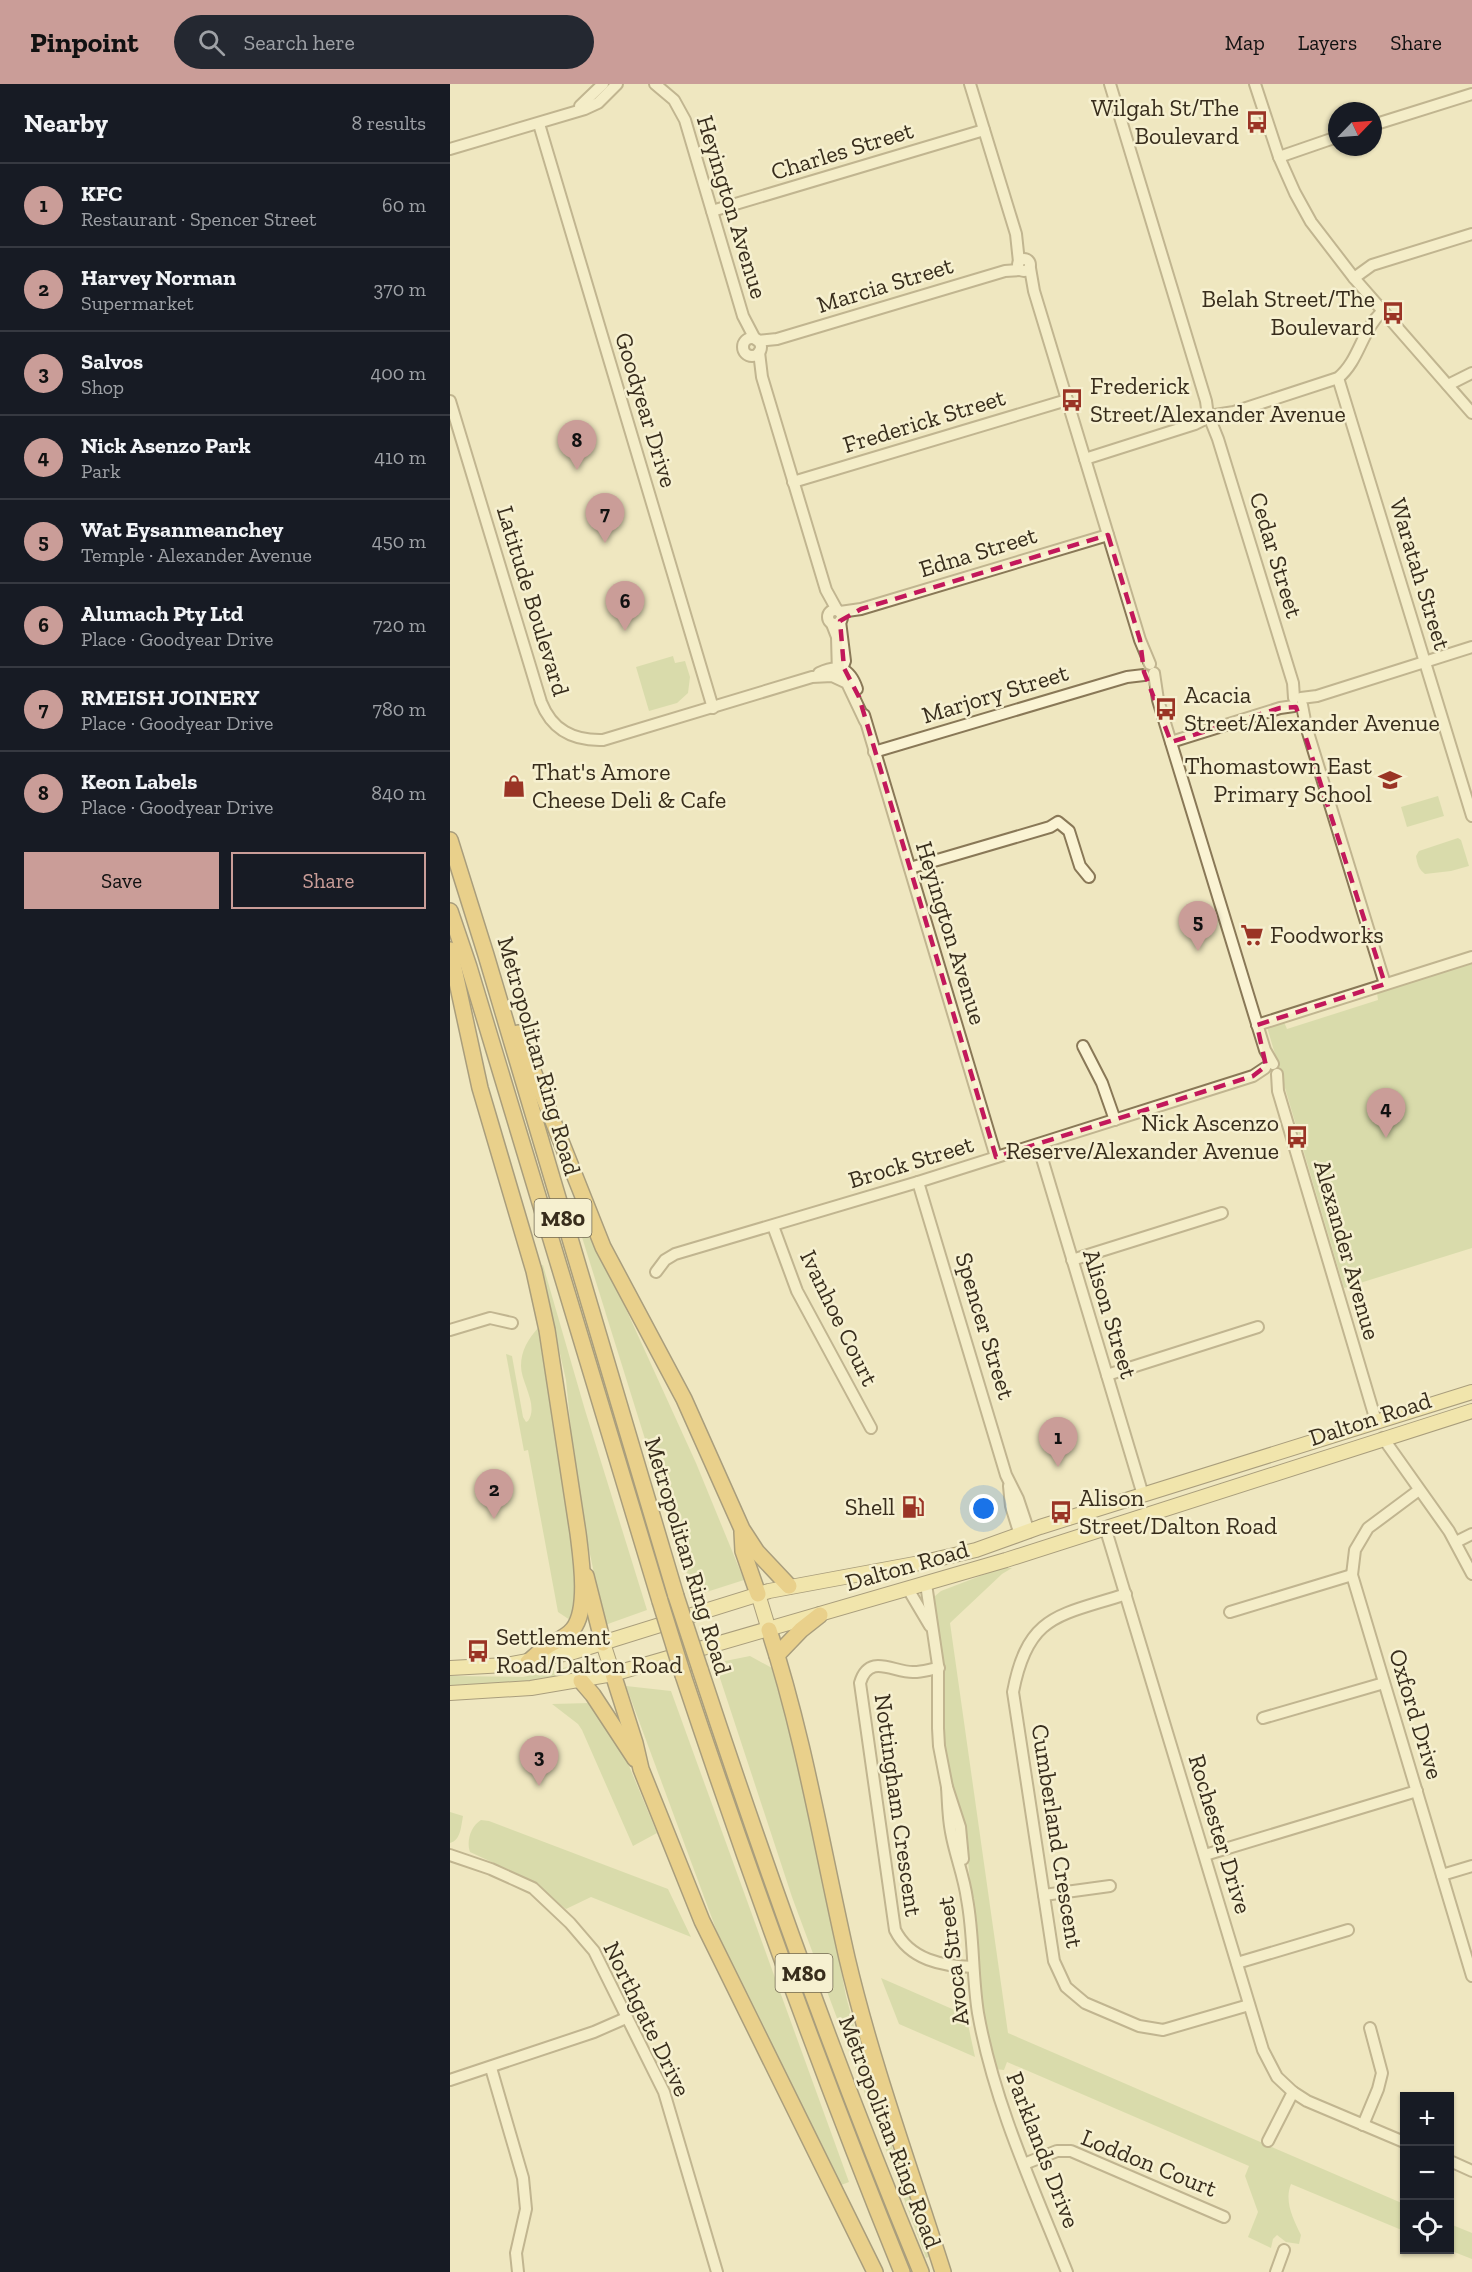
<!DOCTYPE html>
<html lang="en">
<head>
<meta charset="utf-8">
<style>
	:root { --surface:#171b24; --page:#242831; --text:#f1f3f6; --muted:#9ea1a6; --line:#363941; --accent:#ca9d98 }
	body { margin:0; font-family:"Zilla Slab",serif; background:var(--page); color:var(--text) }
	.controls { position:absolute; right:18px; bottom:18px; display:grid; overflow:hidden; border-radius:0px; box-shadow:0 2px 4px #0004 }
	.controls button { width:54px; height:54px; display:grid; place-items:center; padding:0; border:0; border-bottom:2px solid var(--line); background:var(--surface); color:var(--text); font:30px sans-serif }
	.compass { position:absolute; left:878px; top:18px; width:54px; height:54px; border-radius:50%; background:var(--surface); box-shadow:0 2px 4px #0004; rotate:65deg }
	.you { position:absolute; left:534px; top:1425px; width:21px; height:21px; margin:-15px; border:4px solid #fff; border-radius:50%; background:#1a73e8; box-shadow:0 0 0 9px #1a73e833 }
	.badge { display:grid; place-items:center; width:39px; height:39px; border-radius:50%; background:var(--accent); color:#111; font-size:20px; font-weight:700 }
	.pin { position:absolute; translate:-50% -50px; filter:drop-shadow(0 2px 3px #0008) }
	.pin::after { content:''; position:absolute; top:32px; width:21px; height:18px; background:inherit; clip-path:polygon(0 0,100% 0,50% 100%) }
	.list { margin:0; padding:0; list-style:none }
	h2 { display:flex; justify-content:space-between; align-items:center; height:78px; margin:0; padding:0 24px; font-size:26px }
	h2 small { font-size:20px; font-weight:400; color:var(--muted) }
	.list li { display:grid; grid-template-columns:39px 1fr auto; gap:18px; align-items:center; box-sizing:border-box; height:84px; padding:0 24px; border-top:2px solid var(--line) }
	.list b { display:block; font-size:22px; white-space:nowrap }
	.list p { margin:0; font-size:20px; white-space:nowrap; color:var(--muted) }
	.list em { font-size:20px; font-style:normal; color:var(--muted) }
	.actions { display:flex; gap:12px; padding:18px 24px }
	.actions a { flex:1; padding:14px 0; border:2px solid var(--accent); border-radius:0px; text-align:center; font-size:21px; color:var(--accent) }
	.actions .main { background:var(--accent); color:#111 }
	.icon { flex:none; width:33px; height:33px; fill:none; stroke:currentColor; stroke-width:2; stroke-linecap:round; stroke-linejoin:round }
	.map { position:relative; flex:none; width:1022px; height:2188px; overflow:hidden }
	header { display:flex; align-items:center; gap:36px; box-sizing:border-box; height:84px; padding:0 30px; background:var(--accent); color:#111 }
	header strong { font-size:28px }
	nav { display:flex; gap:33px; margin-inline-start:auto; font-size:21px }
	.search { width:420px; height:54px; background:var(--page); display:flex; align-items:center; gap:15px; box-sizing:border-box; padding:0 21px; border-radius:33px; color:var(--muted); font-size:22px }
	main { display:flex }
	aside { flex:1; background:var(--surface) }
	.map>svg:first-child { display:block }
	.green { fill:#bfcd93 }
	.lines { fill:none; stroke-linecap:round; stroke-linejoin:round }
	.minor-casing { stroke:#897857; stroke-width:14 }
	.major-casing { stroke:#56452c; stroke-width:16 }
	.highway-casing { stroke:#56452c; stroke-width:18 }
	.minor { stroke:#faf3d3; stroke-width:10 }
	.major { stroke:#f4e396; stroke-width:14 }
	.highway { stroke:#e2b44d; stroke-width:15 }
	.highway-bridge-casing { stroke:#56452c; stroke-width:18; stroke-linecap:butt }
	.highway-bridge { stroke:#e2b44d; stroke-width:15 }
	.marked { fill:none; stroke:#c2185b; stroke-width:4.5; stroke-dasharray:12 8; stroke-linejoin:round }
	.labels { text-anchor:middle; stroke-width:5; stroke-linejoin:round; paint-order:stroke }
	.shield { fill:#f6f0d0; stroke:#716852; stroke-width:1.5 }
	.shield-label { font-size:22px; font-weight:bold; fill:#382d1c }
	.poi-label { font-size:24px; fill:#382d1c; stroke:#f6f0d0; text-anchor:start }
	.street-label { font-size:24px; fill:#382d1c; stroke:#f6f0d0 }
</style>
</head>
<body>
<header>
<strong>Pinpoint</strong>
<div class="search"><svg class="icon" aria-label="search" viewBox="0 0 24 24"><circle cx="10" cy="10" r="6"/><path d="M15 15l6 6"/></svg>Search here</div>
<nav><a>Map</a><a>Layers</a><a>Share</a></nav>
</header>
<main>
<aside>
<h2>Nearby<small>8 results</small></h2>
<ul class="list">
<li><span class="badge">1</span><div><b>KFC</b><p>Restaurant · Spencer Street</p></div><em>60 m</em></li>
<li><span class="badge">2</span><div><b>Harvey Norman</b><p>Supermarket</p></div><em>370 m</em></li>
<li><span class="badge">3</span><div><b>Salvos</b><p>Shop</p></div><em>400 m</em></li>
<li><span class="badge">4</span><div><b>Nick Asenzo Park</b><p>Park</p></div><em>410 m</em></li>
<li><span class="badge">5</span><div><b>Wat Eysanmeanchey</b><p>Temple · Alexander Avenue</p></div><em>450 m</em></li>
<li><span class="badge">6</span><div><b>Alumach Pty Ltd</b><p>Place · Goodyear Drive</p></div><em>720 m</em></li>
<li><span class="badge">7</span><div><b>RMEISH JOINERY</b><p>Place · Goodyear Drive</p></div><em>780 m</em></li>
<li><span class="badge">8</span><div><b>Keon Labels</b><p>Place · Goodyear Drive</p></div><em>840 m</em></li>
</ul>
<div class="actions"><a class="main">Save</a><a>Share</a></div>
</aside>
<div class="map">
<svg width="1022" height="2188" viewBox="0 0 1022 2188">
	<rect width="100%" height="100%" fill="#efe7c0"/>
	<g class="green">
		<polygon points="223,572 225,579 235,577 240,593 238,609 227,619 199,627 186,583"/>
		<polygon points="988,712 994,732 957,743 951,723"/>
		<path d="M1008,754L1011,756L1019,782L1001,787L975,790C969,786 967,779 966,772L969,767Z"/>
		<polygon points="1022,878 1022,1164 894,1204 817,943 834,938 837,945 928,916 927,909"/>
		<polygon points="140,1146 246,1379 294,1496 244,1512 131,1150"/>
		<polygon points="93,1181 135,1326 197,1526 155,1541 137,1456 125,1387 116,1296 90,1182"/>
		<path d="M88,1244L126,1488L127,1502L123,1538L108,1528L78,1366L74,1367L56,1270L62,1272L73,1333L76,1338L78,1337C89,1321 71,1299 71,1282C71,1267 78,1255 88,1244Z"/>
		<path d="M551,1484H562L552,1490L500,1539L558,1949L954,2120V2147L841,2100C834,2117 843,2135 851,2151L849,2160L836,2158L827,2151L823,2155L821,2164L798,2153L808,2128L795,2092L799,2082L557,1978L554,1986L545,1985L531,1919L516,1754L505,1719L494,1654V1579L484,1519L485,1512L491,1507Z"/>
		<polygon points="300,1572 322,1584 355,1703 396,1912 419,1999 481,2172 476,2174 342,1813 265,1579"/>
		<path d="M148,1576L151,1585C101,1597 51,1601 0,1602V1592L73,1593Z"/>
		<polygon points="176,1602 221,1607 399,2098 386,2103 270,1856"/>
		<polygon points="140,1619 177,1677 207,1749 183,1762 132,1646 128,1640 102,1620"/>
		<path d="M0,1728L13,1732C11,1742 11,1756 0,1759Z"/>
		<path d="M31,1736L39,1737L218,1805L241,1853L141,1813L116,1825L70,1791L20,1768C16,1757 21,1742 31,1736Z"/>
		<polygon points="431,1894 516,1931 525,1973 449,1940"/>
		<polygon points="1000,2140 1022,2149 1022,2175 999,2166"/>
	</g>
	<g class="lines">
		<g class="minor-casing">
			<g id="minor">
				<polyline points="205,0 224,16 235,36 293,232 305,255"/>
				<polyline points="520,0 566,150 569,178"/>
				<polyline points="660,0 756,317 758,332"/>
				<polyline points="805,0 829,73 845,109 861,138 904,194 1022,329"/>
				<polyline points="130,22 153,0"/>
				<polyline points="89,40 263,624"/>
				<polyline points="923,41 1022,10"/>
				<polyline points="0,65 135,25 148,19 167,0"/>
				<polyline points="829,73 887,53"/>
				<polyline points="262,127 534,46"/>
				<circle cx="574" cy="181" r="6"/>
				<polyline points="580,184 584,207 690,556 700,580"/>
				<polyline points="904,194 922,181 1022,150"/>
				<circle cx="302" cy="263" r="9"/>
				<polyline points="308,257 327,255 555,187 570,186"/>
				<polyline points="309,268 312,293 376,506 387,526"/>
				<polyline points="888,294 1022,732"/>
				<polyline points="998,301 1022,289"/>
				<path d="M0,317L91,618C102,646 123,657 153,656L362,593L382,592L397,599L415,637"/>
				<path d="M765,331L784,328L888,294C910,276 911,246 933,227"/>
				<polyline points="762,340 768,355 843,599 844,614"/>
				<polyline points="635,375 745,340 757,334"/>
				<polyline points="343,398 617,316"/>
				<circle cx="385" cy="533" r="7"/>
				<polyline points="390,528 411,525 658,451"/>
				<polyline points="382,540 387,553 388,590"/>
				<path d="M369,589C388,580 400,584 407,605"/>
				<polyline points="704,589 708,616 815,966 823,980"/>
				<polyline points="390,590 395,577 390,537"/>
				<polyline points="851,614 867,612 1022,563"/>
				<polyline points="852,621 856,642 935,900"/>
				<polyline points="414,631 546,1073"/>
				<polyline points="721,658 830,624 844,622"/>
				<polyline points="424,668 677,593 694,591"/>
				<polyline points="460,784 600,743 608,738 619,747 630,782 639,793"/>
				<polyline points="807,941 1022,873"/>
				<polyline points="633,962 652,999 665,1036"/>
				<polyline points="827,990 828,1007 926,1337"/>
				<polyline points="588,1061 693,1411"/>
				<polyline points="468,1098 556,1391 568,1415 579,1448"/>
				<polyline points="323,1142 347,1207 421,1344"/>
				<polyline points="622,1176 772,1129"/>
				<polyline points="206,1188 215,1176 225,1170 468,1098 803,992 815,984"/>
				<polyline points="0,1246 40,1234 62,1239"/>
				<polyline points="657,1291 808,1243"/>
				<polyline points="933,1354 999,1447 1022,1490"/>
				<polyline points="559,1402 561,1422 570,1451"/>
				<polyline points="969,1406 918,1444 905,1466 902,1491 1022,1892"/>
				<polyline points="655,1443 813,1966 827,1993 843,2008 818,2057"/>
				<polyline points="1006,1458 1022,1450"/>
				<polyline points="476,1500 488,1581 488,1644 489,1662 497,1703 510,1743 513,1775"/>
				<polyline points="458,1505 480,1542"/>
				<path d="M676,1510C610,1532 578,1529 563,1608L604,1877L616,1903L635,1919L689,1942L713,1946L799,1921"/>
				<polyline points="780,1528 902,1491"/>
				<path d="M489,1584C481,1585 472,1588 464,1588C444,1589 419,1568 410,1599L445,1846C460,1876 492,1882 523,1883"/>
				<polyline points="813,1634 934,1599"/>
				<path d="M497,1703C498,1718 498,1733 501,1748C505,1771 514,1792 517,1815C524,1852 522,1891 528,1929C544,2019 583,2103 617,2188"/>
				<polyline points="0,1771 41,1785 83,1804 120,1839 144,1867 214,2008 267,2188"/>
				<polyline points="755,1771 967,1707"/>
				<polyline points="992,1791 1022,1782"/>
				<polyline points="594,1811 660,1802"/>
				<polyline points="787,1879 898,1846"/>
				<polyline points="41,1984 73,2094 76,2125 66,2169 68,2188"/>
				<polyline points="0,1996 144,1948 176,1934"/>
				<polyline points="843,2008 857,2017 954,2058"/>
				<polyline points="913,2041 928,2005 932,1989 920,1944"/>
				<polyline points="1000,2077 1022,2087"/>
				<polyline points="574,2080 607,2067 621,2067 774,2133"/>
				<polyline points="826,2188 834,2166"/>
			</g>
		</g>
		<g class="major-casing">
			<g id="major">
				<polyline points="308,1510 319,1546"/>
				<polyline points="153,1559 163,1590"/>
				<polyline points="0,1584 56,1581 120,1569 319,1507 470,1479 526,1466 590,1443 1022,1308"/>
				<polyline points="0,1609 81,1604 163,1590 556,1476 1022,1327"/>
			</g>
		</g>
		<g class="highway-casing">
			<g id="highway">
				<polyline points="0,756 36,871 226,1512"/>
				<polyline points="0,827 19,883 210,1517"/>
				<path d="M0,866L30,1004L84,1187L97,1246L128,1449C131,1473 139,1525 123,1545C116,1554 105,1557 96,1563C90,1567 84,1573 78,1578"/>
				<polyline points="68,949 153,1163 234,1315 292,1445 307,1468 339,1502"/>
				<polyline points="292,1448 293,1467 308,1510"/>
				<polyline points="136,1492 153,1559"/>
				<path d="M319,1546C354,1653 372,1764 397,1874C422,1980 460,2084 493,2188"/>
				<polyline points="327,1571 351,1546 370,1531"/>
				<path d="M250,1585C317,1789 389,1990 471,2188"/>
				<polyline points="163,1590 185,1659 191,1685 252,1837 425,2188"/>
				<path d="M233,1591C300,1792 372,1991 452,2188"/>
				<polyline points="131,1597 143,1611 185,1675"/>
			</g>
		</g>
		<use href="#minor" class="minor"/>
		<use href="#major" class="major"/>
		<use href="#highway" class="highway"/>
		<g class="highway-bridge-casing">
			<g id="highway-bridge">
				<polyline points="226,1512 250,1585"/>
				<polyline points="210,1517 233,1591"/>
			</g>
		</g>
		<use href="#highway-bridge" class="highway-bridge"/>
	</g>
	<path d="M0 0H1022V2188H0ZM658,451L690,556L694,588L721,658L830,624L846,623L935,900L807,941L816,982L803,992L546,1073L409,613L394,584L390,537L411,525Z" fill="#efe7c0" fill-opacity=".55" fill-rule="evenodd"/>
	<path class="marked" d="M658,451L690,556L694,588L721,658L830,624L846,623L935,900L807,941L816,982L803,992L546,1073L409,613L394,584L390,537L411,525Z"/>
	<defs>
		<g id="bus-bare" transform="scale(1.8)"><path d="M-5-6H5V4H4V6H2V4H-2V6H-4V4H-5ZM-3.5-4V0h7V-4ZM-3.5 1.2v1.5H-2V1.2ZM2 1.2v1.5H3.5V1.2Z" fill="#9a3425" stroke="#f6f0d0" stroke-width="2.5" paint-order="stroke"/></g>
		<g id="school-bare" transform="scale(1.8)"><path d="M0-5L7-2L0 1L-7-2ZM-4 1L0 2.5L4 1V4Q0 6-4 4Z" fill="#9a3425" stroke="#f6f0d0" stroke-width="2.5" paint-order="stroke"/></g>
		<g id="shop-bare" transform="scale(1.8)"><path d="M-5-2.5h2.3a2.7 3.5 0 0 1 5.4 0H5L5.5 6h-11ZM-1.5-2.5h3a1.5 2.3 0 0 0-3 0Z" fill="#9a3425" stroke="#f6f0d0" stroke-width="2.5" paint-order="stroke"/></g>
		<g id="supermarket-bare" transform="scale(1.8)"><path d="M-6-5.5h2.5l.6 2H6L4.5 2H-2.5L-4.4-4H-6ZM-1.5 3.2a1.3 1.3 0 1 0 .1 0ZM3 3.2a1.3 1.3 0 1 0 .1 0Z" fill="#9a3425" stroke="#f6f0d0" stroke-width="2.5" paint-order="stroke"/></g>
		<g id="fuel-bare" transform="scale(1.8)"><path d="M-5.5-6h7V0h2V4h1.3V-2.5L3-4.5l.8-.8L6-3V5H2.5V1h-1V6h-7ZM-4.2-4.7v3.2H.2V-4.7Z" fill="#9a3425" stroke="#f6f0d0" stroke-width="2.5" paint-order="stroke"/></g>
	</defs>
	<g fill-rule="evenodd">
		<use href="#bus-bare" x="807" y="38"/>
		<use href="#bus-bare" x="943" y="229"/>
		<use href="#bus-bare" x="622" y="316"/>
		<use href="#bus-bare" x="716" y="625"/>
		<use href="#school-bare" x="940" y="696"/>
		<use href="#shop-bare" x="64" y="702"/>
		<use href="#supermarket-bare" x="802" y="851"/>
		<use href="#bus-bare" x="847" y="1053"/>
		<use href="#fuel-bare" x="463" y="1423"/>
		<use href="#bus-bare" x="611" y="1428"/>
		<use href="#bus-bare" x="28" y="1567"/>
	</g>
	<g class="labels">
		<g class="shield">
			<rect x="84.5" y="1115" width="57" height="38" rx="4.5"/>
			<rect x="325.5" y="1870" width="57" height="38" rx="4.5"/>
		</g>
		<g class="shield-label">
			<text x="113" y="1142">M80</text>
			<text x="354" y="1897">M80</text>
		</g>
		<g class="poi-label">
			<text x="789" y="32" text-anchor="end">Wilgah St/The<tspan x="789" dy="28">Boulevard</tspan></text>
			<text x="925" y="223" text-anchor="end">Belah Street/The<tspan x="925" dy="28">Boulevard</tspan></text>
			<text x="640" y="310">Frederick<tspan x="640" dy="28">Street/Alexander Avenue</tspan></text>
			<text x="734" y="619">Acacia<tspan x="734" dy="28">Street/Alexander Avenue</tspan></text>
			<text x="922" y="690" text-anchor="end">Thomastown East<tspan x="922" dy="28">Primary School</tspan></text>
			<text x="82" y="696">That's Amore<tspan x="82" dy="28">Cheese Deli &amp; Cafe</tspan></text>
			<text x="820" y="859">Foodworks</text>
			<text x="829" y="1047" text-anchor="end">Nick Ascenzo<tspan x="829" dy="28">Reserve/Alexander Avenue</tspan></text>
			<text x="629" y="1422">Alison<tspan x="629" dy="28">Street/Dalton Road</tspan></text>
			<text x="445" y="1431" text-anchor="end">Shell</text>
			<text x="46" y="1561">Settlement<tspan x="46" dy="28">Road/Dalton Road</tspan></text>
		</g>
		<g class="street-label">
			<text transform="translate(392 67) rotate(-17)" y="8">Charles Street</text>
			<text transform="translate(282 123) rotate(73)" y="8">Heyington Avenue</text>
			<text transform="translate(435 201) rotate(-17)" y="8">Marcia Street</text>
			<text transform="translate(196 326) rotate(73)" y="8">Goodyear Drive</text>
			<text transform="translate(474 337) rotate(-17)" y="8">Frederick Street</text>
			<text transform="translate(528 468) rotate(-17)" y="8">Edna Street</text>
			<text transform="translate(826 471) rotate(73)" y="8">Cedar Street</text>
			<text transform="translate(970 490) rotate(73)" y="8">Waratah Street</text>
			<text transform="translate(83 517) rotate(73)" y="8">Latitude Boulevard</text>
			<text transform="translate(545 610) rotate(-17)" y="8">Marjory Street</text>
			<text transform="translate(501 849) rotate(73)" y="8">Heyington Avenue</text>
			<text transform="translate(89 972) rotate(74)" y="8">Metropolitan Ring Road</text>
			<text transform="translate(461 1078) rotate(-17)" y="8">Brock Street</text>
			<text transform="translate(897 1166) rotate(74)" y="8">Alexander Avenue</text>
			<text transform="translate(660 1230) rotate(73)" y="8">Alison Street</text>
			<text transform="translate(389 1234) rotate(64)" y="8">Ivanhoe Court</text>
			<text transform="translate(535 1242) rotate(73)" y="8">Spencer Street</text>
			<text transform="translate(920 1335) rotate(-18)" y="8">Dalton Road</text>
			<text transform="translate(238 1472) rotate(73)" y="8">Metropolitan Ring Road</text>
			<text transform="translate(457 1482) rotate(-16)" y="8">Dalton Road</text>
			<text transform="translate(966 1630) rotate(73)" y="8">Oxford Drive</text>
			<text transform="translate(448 1721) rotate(82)" y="8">Nottingham Crescent</text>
			<text transform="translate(770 1750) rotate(73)" y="8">Rochester Drive</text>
			<text transform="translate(607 1752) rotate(81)" y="8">Cumberland Crescent</text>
			<text transform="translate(503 1877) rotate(-97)" y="8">Avoca Street</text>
			<text transform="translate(197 1935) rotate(64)" y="8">Northgate Drive</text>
			<text transform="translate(440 2048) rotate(69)" y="8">Metropolitan Ring Road</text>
			<text transform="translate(593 2066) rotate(69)" y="8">Parklands Drive</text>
			<text transform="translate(699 2079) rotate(22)" y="8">Loddon Court</text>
		</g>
	</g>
</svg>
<div class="controls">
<button>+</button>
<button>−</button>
<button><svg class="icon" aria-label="locate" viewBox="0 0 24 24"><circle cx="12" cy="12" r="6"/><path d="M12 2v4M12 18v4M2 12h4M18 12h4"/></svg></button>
</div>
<svg class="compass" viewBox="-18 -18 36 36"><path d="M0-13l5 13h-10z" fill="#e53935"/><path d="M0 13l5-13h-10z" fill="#9ea1a6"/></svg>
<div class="you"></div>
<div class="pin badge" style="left:608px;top:1383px">1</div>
<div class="pin badge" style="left:44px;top:1435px">2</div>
<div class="pin badge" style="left:89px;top:1702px">3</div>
<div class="pin badge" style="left:936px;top:1054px">4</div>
<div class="pin badge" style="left:748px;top:867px">5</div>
<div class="pin badge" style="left:175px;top:547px">6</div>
<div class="pin badge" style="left:155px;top:459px">7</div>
<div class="pin badge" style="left:127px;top:386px">8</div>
</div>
</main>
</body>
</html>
